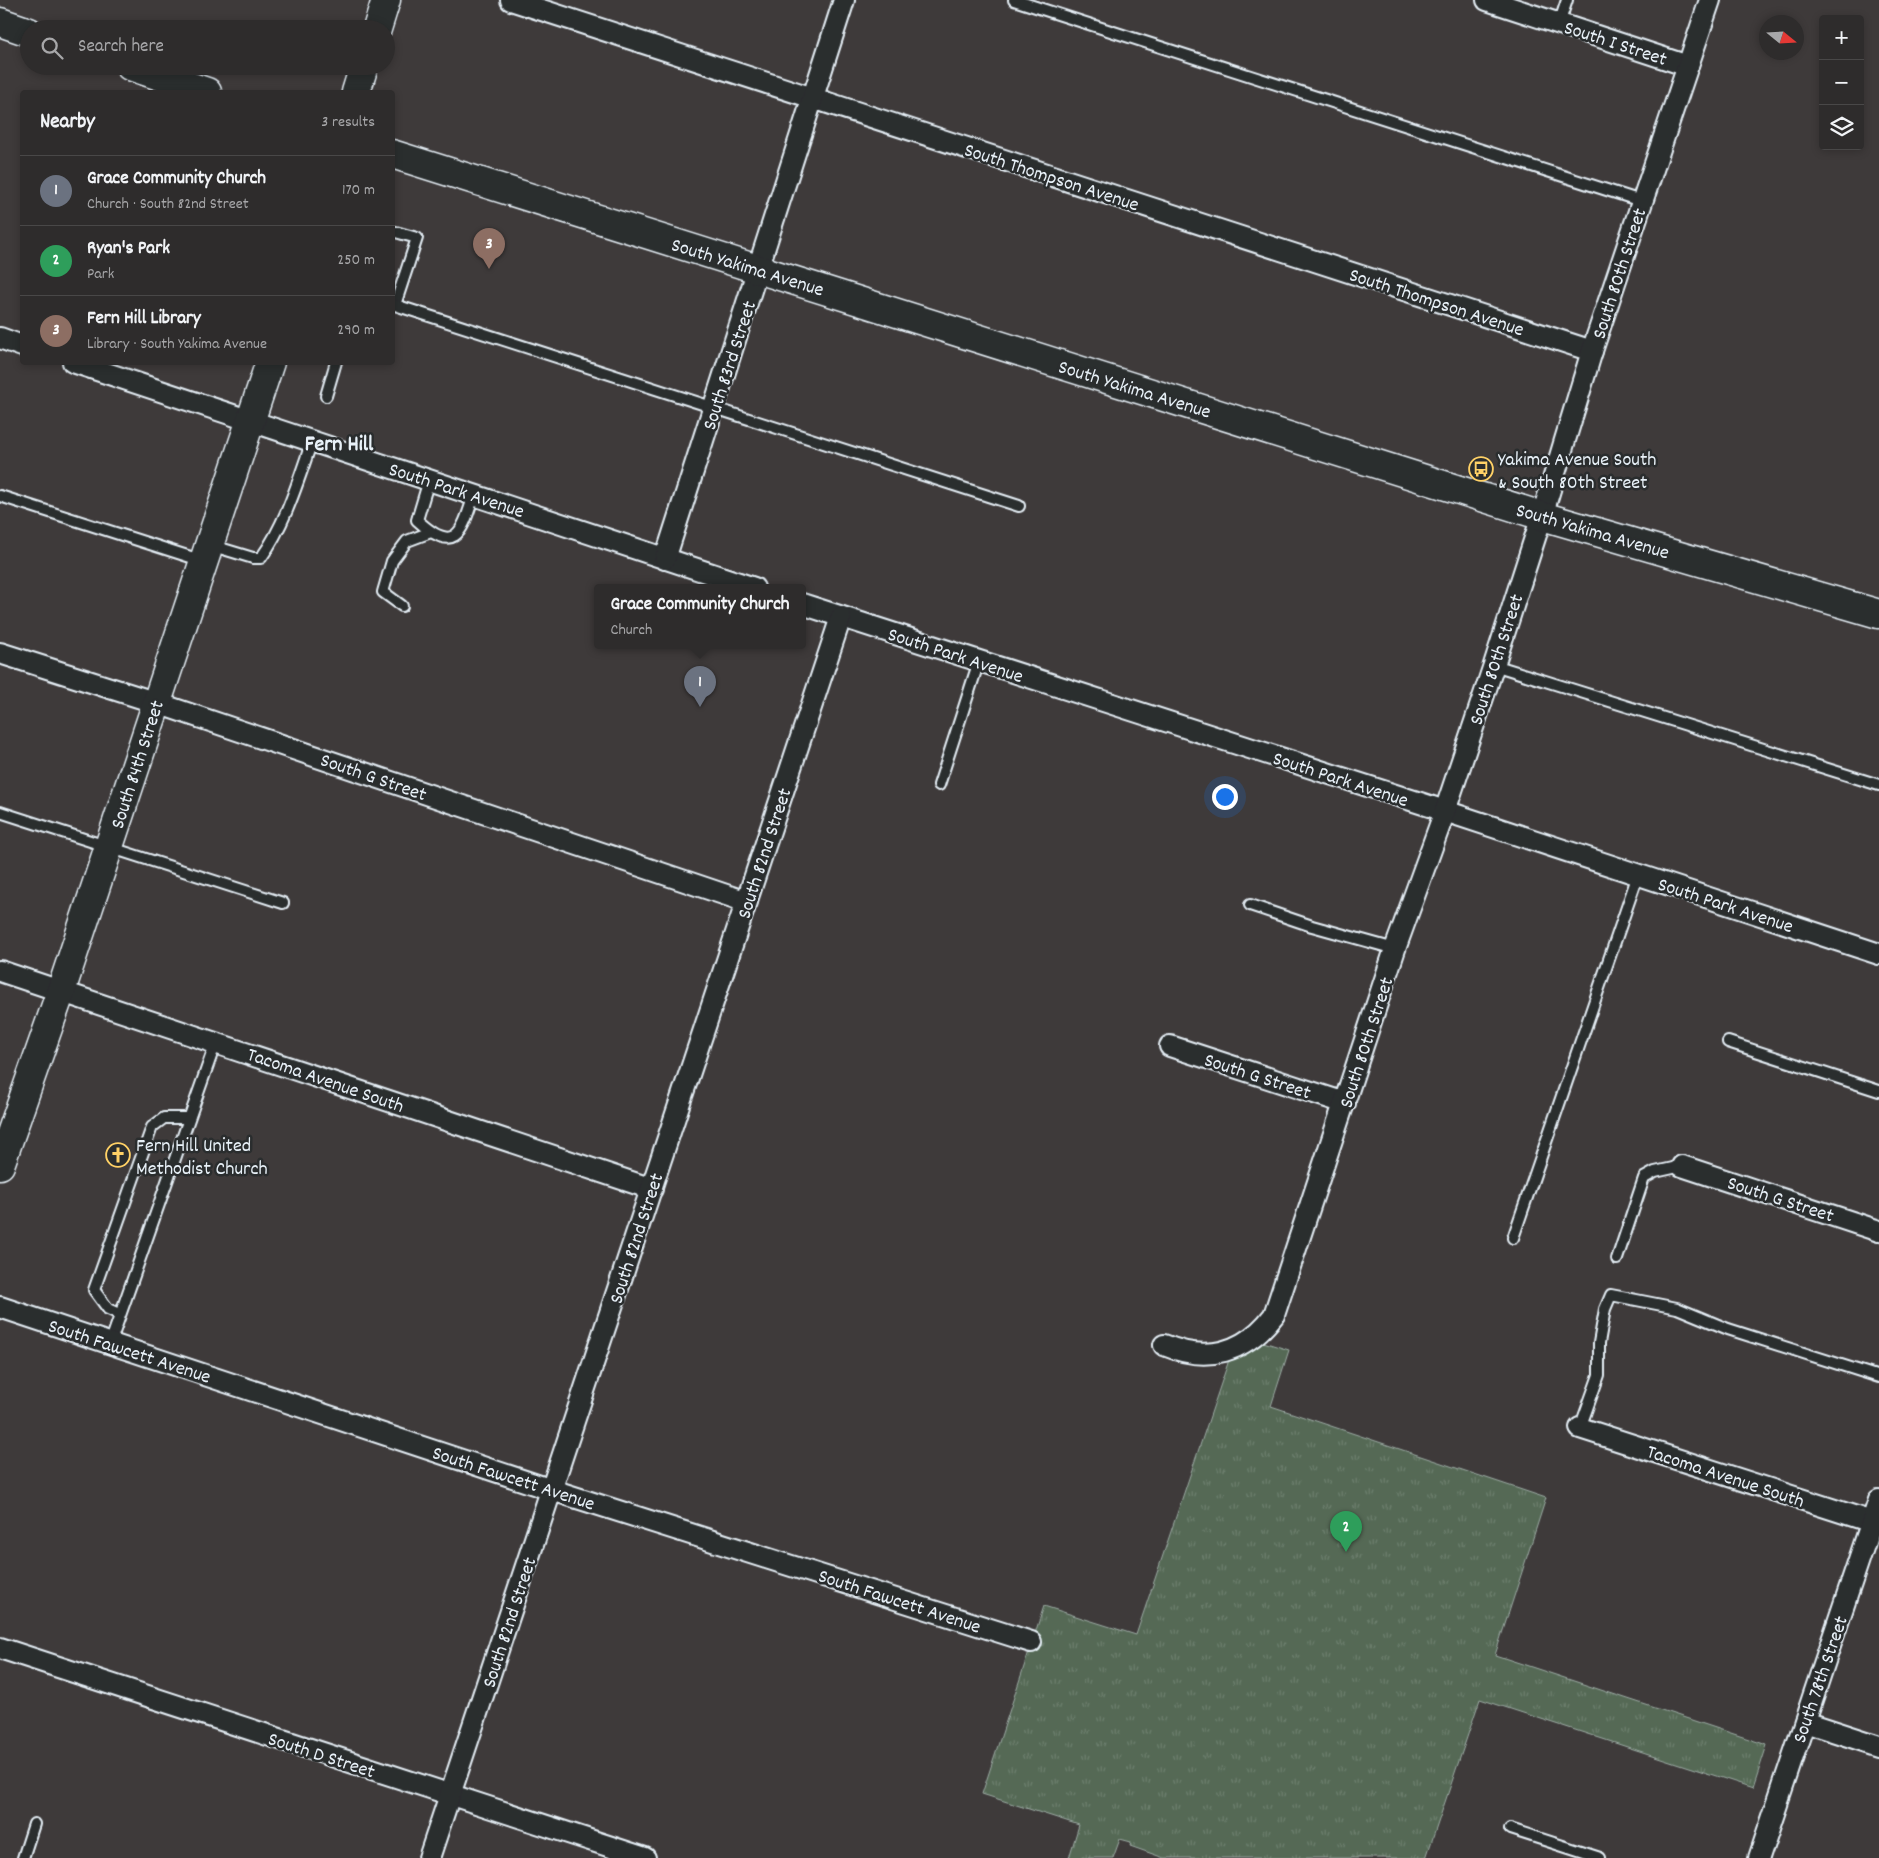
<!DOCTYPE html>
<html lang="en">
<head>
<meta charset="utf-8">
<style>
	:root { --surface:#2e2c2c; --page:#363434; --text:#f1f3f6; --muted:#a7a7a9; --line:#494848; --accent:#ffd166 }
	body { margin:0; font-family:Dekko,sans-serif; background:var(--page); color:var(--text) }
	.controls { position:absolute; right:15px; top:15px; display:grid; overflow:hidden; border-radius:5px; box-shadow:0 2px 8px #0003 }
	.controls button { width:45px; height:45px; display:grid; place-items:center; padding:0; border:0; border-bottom:1px solid var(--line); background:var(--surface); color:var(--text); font:25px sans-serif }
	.compass { position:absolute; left:1759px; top:15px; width:45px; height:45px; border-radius:50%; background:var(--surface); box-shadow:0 2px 8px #0003; rotate:108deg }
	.you { position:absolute; left:1224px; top:796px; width:18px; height:18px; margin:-12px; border:4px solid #fff; border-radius:50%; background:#1a73e8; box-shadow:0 0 0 8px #1a73e833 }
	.badge { display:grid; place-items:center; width:32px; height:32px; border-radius:50%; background:var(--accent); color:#fff; font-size:16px; font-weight:700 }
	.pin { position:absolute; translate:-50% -41px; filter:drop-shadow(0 1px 2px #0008) }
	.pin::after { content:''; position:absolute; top:26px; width:18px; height:15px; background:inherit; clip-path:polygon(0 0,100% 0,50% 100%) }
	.popup { position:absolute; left:594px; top:584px; width:212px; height:65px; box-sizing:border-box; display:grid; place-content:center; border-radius:5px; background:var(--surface); filter:drop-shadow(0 1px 4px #0005); font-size:16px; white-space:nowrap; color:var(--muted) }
	.popup b { font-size:19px; color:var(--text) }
	.popup::after { content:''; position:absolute; left:50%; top:100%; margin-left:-10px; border:10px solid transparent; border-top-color:var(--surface) }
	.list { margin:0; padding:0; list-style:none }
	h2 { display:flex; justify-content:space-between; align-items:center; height:65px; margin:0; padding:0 20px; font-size:21px }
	h2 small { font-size:16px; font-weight:400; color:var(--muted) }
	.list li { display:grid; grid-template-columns:32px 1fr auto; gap:15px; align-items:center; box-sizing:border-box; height:70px; padding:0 20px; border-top:1px solid var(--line) }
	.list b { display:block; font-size:19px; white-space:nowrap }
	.list p { margin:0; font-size:16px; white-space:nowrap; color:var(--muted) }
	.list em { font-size:16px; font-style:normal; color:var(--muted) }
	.icon { flex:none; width:28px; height:28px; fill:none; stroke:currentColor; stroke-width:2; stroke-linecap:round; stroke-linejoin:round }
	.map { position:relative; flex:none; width:1879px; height:1858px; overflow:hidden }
	.search { position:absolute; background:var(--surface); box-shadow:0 2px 8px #0003; left:20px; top:20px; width:375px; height:55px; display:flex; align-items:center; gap:12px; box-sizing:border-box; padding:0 18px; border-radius:28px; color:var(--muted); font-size:19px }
	.panel { position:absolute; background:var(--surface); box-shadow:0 2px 8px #0003; left:20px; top:90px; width:375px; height:275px; border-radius:5px }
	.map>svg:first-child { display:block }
	.grass { fill:url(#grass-tufts); stroke:#9eada6 }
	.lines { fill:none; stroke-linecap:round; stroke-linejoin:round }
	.service-casing { stroke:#e8f1f8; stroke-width:14 }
	.minor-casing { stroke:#e8f1f8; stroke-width:24 }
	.secondary-casing { stroke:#e8f1f8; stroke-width:31 }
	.service { stroke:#2a2d2e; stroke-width:10 }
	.minor { stroke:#2a2d2e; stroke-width:20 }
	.secondary { stroke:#2a2d2e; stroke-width:28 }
	.labels { text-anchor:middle; stroke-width:5; stroke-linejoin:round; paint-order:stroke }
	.street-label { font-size:20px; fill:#e8f1f8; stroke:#2a2d2e }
	.poi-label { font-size:20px; fill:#e8f1f8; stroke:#2a2d2e; text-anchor:start }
	.quarter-label { font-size:22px; font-weight:bold; fill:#e8f1f8; stroke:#2a2d2e }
</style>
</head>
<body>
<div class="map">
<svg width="1879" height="1858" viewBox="0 0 1879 1858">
	<defs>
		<pattern id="grass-tufts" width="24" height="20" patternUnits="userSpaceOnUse" patternTransform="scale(1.25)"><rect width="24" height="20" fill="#546955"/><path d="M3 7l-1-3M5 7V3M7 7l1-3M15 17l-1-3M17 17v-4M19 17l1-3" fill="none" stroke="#6d7f6e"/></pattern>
	</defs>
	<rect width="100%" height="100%" fill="#3e3a3a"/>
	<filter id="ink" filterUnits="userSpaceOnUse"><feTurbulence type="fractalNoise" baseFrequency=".02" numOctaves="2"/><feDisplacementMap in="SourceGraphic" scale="10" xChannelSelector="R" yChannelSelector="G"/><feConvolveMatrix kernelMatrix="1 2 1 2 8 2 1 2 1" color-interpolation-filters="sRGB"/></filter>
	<g filter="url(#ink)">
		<polygon class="grass" points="1260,1341 1289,1350 1271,1406 1546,1498 1495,1655 1767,1745 1753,1788 1480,1699 1426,1858 1164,1858 1130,1846 1131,1842 1120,1839 1113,1858 1069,1858 1079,1825 982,1794 1044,1606 1136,1635 1231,1354"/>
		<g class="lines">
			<g class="service-casing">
				<g id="service">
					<polyline points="1014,0 1641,201"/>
					<polyline points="1559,24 1567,0"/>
					<polyline points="392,231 417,238 395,305"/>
					<polyline points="392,304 1019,506"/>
					<polyline points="326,396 336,362"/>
					<path d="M429,480L417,520C456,556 462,532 474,495"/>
					<polyline points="0,496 203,561"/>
					<path d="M210,545L253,558H261C286,523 298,481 312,441"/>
					<polyline points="402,606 383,592 392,561 407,541 431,532"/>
					<polyline points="1494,665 1879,785"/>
					<polyline points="939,785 979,661"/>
					<polyline points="0,812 283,903"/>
					<polyline points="1250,905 1312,926 1395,949"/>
					<polyline points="1728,1042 1879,1091"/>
					<polyline points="1513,1238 1638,875"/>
					<polyline points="1617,1259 1644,1178 1655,1172 1682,1166"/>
					<polyline points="119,1314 108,1309 94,1290 152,1127 164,1118 188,1118"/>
					<polyline points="110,1344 216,1042"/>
					<polyline points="1580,1428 1599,1375 1599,1343 1605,1309 1611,1295 1677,1308 1728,1329 1879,1377"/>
					<polyline points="1510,1829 1600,1858"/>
					<polyline points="23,1858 34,1824"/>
				</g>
			</g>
			<g class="minor-casing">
				<g id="minor">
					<polyline points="511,0 1592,351"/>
					<polyline points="1487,0 1688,66"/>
					<polyline points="0,338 22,346"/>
					<polyline points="73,362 754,588"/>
					<polyline points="665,559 844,0"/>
					<polyline points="802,604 1445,811 1879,954"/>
					<polyline points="0,653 157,703 747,902"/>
					<polyline points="0,971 652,1189"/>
					<polyline points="1170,1046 1345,1103"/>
					<polyline points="1682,1166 1879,1231"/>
					<polyline points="0,1307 552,1490 1031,1642"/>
					<path d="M1164,1345C1207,1363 1245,1353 1274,1315L1395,949L1445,811L1494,665L1542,516L1592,351L1710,0"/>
					<polyline points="1580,1428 1872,1522"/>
					<polyline points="0,1648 645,1858"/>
					<polyline points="1805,1722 1879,1746"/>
					<polyline points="429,1858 841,617"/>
					<polyline points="1759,1858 1879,1500"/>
				</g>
			</g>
			<g class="secondary-casing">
				<g id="secondary">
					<polyline points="0,22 29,32"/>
					<polyline points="377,29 386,0"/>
					<polyline points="130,66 207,92"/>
					<polyline points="356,92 364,66"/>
					<polyline points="392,154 1542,516 1879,614"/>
					<polyline points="0,1165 61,991 270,362"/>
				</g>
			</g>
			<use href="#service" class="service"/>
			<use href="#minor" class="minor"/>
			<use href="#secondary" class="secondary"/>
		</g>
	</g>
	<defs>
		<g id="bus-ring" transform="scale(1.25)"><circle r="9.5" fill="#2a2d2e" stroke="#ffd166" stroke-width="1.5"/><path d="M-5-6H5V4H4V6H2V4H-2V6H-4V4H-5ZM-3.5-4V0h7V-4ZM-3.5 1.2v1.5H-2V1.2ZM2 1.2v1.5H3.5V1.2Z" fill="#ffd166"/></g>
		<g id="church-ring" transform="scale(1.25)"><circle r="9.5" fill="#2a2d2e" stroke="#ffd166" stroke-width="1.5"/><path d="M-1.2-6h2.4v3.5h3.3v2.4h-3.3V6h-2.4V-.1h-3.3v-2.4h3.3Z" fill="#ffd166"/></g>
	</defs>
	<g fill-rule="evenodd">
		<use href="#bus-ring" x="1481" y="469"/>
		<use href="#church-ring" x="118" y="1155"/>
	</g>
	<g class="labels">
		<g class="street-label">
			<text transform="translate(1616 42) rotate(18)" y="7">South I Street</text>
			<text transform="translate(1052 176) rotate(18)" y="7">South Thompson Avenue</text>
			<text transform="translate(748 266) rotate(17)" y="7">South Yakima Avenue</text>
			<text transform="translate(1618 273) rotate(-72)" y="7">South 80th Street</text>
			<text transform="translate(1437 301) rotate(18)" y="7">South Thompson Avenue</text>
			<text transform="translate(728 365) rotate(-72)" y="7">South 83rd Street</text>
			<text transform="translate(1135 388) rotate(17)" y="7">South Yakima Avenue</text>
			<text transform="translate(457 489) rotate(18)" y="7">South Park Avenue</text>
			<text transform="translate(1593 530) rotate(16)" y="7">South Yakima Avenue</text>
			<text transform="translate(956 654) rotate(18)" y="7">South Park Avenue</text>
			<text transform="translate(1495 659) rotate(-72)" y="7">South 80th Street</text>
			<text transform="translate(136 764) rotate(-72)" y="7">South 84th Street</text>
			<text transform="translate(374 776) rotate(19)" y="7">South G Street</text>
			<text transform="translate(1341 778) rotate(18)" y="7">South Park Avenue</text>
			<text transform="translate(763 853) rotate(-72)" y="7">South 82nd Street</text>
			<text transform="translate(1726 904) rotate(18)" y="7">South Park Avenue</text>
			<text transform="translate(1365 1042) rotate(-72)" y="7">South 80th Street</text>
			<text transform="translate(1258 1075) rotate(18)" y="7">South G Street</text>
			<text transform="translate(326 1079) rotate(19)" y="7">Tacoma Avenue South</text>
			<text transform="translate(1781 1198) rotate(18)" y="7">South G Street</text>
			<text transform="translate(635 1238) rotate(-72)" y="7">South 82nd Street</text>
			<text transform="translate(130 1350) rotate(18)" y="7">South Fawcett Avenue</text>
			<text transform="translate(1726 1475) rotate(18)" y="7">Tacoma Avenue South</text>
			<text transform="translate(514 1477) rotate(18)" y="7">South Fawcett Avenue</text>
			<text transform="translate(900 1600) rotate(18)" y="7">South Fawcett Avenue</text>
			<text transform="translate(508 1622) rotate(-72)" y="7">South 82nd Street</text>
			<text transform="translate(1819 1679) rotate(-71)" y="7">South 78th Street</text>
			<text transform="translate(322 1754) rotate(18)" y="7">South D Street</text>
		</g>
		<g class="poi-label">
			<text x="1498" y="465">Yakima Avenue South<tspan x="1498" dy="23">&amp; South 80th Street</tspan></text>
			<text x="136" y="1151">Fern Hill United<tspan x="136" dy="23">Methodist Church</tspan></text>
		</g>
		<g class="quarter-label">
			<text x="339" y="450">Fern Hill</text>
		</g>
	</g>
</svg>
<div class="controls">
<button>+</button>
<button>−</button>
<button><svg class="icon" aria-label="layers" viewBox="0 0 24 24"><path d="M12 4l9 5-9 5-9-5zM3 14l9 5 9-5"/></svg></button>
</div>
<svg class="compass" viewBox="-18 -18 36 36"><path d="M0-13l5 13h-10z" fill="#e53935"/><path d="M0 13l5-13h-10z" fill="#a7a7a9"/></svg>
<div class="you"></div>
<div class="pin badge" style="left:700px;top:707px;background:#6b7280">1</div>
<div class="popup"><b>Grace Community Church</b>Church</div>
<div class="pin badge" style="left:1346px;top:1552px;background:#2e9e5b">2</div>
<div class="pin badge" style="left:489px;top:269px;background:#8d6e63">3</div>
<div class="search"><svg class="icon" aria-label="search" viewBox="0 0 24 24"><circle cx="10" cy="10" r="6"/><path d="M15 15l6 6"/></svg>Search here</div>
<section class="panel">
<h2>Nearby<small>3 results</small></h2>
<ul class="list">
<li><span class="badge" style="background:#6b7280">1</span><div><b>Grace Community Church</b><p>Church · South 82nd Street</p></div><em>170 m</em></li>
<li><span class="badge" style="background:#2e9e5b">2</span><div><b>Ryan's Park</b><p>Park</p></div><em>250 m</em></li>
<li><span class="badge" style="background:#8d6e63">3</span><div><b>Fern Hill Library</b><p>Library · South Yakima Avenue</p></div><em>290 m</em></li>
</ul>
</section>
</div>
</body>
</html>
